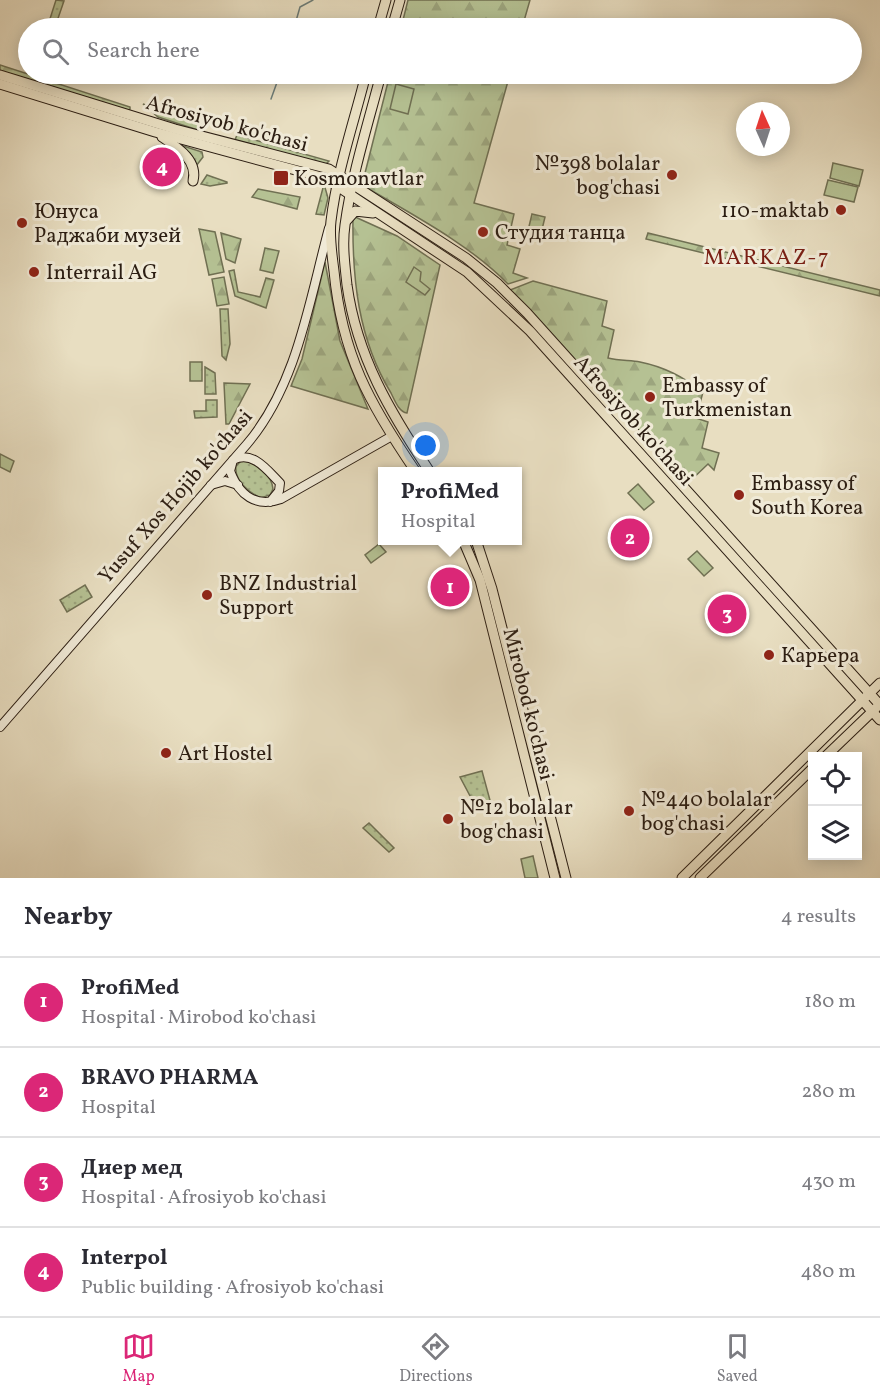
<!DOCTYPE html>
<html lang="en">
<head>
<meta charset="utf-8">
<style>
	:root { --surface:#fff; --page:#f7f7f7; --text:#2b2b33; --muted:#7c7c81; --line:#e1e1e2; --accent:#db2777 }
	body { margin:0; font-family:Vollkorn,serif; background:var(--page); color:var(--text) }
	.controls { position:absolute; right:18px; bottom:18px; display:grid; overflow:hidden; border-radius:0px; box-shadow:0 3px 15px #0003 }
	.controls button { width:54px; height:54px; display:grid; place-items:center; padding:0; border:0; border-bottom:2px solid var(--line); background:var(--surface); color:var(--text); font:30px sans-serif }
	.compass { position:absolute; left:736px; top:102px; width:54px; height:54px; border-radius:50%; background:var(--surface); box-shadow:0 3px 15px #0003; rotate:357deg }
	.you { position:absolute; left:426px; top:446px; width:21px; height:21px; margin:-15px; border:4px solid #fff; border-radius:50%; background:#1a73e8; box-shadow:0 0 0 9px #1a73e833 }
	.badge { display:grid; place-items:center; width:39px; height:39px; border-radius:50%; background:var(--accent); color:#fff; font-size:20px; font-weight:700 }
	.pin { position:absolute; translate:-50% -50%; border:3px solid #fff; box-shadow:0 2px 6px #0006 }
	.popup { position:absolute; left:378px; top:467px; width:144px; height:78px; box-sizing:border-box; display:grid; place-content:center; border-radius:0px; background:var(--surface); filter:drop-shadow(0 2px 4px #0005); font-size:20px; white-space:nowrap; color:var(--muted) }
	.popup b { font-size:22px; color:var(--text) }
	.popup::after { content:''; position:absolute; left:50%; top:100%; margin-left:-12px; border:12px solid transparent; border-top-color:var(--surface) }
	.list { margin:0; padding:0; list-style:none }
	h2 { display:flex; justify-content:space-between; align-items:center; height:78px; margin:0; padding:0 24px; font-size:26px }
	h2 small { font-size:20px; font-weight:400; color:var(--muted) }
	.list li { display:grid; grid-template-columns:39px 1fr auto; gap:18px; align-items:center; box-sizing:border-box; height:90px; padding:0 24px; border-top:2px solid var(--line) }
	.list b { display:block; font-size:22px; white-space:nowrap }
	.list p { margin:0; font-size:20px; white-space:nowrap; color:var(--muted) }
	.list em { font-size:20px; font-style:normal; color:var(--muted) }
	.icon { flex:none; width:33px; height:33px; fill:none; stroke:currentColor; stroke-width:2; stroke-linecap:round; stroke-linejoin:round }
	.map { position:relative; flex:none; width:880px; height:878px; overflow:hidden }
	.search { position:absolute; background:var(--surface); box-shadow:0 3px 15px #0003; left:18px; right:18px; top:18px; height:66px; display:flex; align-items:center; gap:15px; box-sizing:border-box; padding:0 21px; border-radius:33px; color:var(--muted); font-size:22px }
	.sheet { height:438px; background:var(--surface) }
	nav { display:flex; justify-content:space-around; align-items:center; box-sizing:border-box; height:84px; border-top:2px solid var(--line); background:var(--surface); font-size:16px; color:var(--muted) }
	nav a { display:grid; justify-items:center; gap:3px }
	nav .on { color:var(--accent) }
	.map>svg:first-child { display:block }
	.green { fill:url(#green-dots); stroke:#707053; stroke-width:1.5 }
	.forest { fill:url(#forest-firs); stroke:#707053; stroke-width:1.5 }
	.pitch { fill:#b5c193; stroke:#707053; stroke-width:1.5 }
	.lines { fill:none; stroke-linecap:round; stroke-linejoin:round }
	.stream { stroke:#6d7c77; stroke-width:1.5 }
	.secondary-casing { stroke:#2c1e13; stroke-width:10 }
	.primary-casing { stroke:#2c1e13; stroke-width:11 }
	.secondary { stroke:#f0ead7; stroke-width:8 }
	.primary { stroke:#e8dec1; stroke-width:9 }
	.poi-dot { fill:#8f2418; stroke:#f0ead7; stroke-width:2 }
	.labels { text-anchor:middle; stroke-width:6; stroke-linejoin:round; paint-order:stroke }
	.street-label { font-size:21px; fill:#2c1e13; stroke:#f0ead7 }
	.poi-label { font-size:21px; fill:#2c1e13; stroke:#f0ead7; text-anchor:start }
	.neighbourhood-label { font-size:22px; letter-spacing:1.5px; fill:#7a1f14; stroke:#f0ead7 }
</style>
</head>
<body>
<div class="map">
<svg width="880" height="878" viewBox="0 0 880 878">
	<defs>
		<pattern id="green-dots" width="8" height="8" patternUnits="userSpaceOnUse" patternTransform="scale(1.5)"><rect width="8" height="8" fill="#b5c193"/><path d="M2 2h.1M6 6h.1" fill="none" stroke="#9ca57e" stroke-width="1.8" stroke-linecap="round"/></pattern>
		<pattern id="forest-firs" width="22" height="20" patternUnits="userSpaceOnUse" patternTransform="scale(1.5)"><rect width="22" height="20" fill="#b5c193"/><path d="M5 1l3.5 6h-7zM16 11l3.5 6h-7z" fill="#9ca57e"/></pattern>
	</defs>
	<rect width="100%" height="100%" fill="#e8dec1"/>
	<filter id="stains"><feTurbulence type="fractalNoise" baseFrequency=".00333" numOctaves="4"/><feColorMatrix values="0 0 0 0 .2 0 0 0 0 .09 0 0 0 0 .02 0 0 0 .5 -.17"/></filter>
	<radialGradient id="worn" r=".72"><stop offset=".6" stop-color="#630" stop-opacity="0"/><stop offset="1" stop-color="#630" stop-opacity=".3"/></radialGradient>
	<g class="green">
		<polygon points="56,0 64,1 55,27 48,25"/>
		<polygon points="237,135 329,161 325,165 235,140"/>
		<polygon points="177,144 202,152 203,157 196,166"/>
		<polygon points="207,175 227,182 227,183 210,186 201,184"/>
		<polygon points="324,184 328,198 324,215 316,214"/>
		<polygon points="220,309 228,309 230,344 226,360 222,356"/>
		<polygon points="205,367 215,373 216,394 205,394"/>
		<polygon points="206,400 217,400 217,417 195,418 194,411 206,411"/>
		<path d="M242,460C255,462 272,475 273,489L270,495L261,498C249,493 234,480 236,466Z"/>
		<polygon points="85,585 92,597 67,612 60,600"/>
		<polygon points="482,771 491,804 477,809 460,777"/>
		<polygon points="369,823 394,848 389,852 363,828"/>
	</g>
	<g class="forest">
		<polygon points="408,0 530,0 522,28 401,28"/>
		<polygon points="0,65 130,107 130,109 128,111 0,71"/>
		<path d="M390,74H510L474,203L514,214L507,245L520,249L513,273L527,278L508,284C468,243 411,214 362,185Z"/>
		<polygon points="143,104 202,124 204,132 158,117"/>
		<polygon points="258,189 300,197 297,209 252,197"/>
		<polygon points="532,214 545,217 539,242 526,239"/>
		<path d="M353,216L397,236L440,265L407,413C399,412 395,401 391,393C358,339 352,278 353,216Z"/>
		<polygon points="199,229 215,232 224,272 209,275"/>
		<polygon points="221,233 241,239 235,263 226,259"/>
		<polygon points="648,233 880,290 880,296 646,239"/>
		<polygon points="265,248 279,251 273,273 260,270"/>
		<polygon points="325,262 340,341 368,409 291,386 302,359"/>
		<polygon points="234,270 238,292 260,297 266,278 274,280 266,308 235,296 229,271"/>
		<polygon points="224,277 229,304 217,306 212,279"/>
		<path d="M533,281L607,301L602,326L614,330L608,358C620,361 631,360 640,362C665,367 683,377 703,392L696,418L708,422L702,448L719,453L714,470L708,464L686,485L510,290Z"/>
		<rect x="190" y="362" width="12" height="19"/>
		<polygon points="224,383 250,384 229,424 226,424"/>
	</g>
	<g class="pitch">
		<polygon points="396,84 414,89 408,114 390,109"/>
		<polygon points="833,163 863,170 859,186 830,178"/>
		<polygon points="828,180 858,187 854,202 824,195"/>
		<polygon points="414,267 421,272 420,281 430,289 425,295 406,282"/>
		<polygon points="0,454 14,461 10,472 0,467"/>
		<polygon points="638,484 654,502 644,510 628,493"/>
		<polygon points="379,544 386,552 371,563 365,555"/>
		<polygon points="697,551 713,568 704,576 688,559"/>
		<polygon points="533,856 538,878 525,878 521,859"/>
	</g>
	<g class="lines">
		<g class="stream">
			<polyline points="294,28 300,7 313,0"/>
			<polyline points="271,99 280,74"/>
		</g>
		<g class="secondary-casing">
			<g id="secondary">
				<polyline points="211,485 225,481 238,485"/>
				<path d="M270,502L279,491L280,483C267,470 253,450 233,460L230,471C239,495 256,508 281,499L392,436"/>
				<path d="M0,727L247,444C297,385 309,302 329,228"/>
			</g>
		</g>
		<g class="primary-casing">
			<g id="primary">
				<polyline points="378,28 386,0"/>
				<polyline points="392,28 400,0"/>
				<path d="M366,74C354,122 337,171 331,221C329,236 332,255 334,271C342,355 369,403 416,472"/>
				<path d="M381,74C368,124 352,174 345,225C342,245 345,266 347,285C357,357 390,412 430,472"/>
				<polyline points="0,75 175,129 329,169 466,258 497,283 527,313 880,705"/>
				<polyline points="0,84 155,132 325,178 467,272 530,331 880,720"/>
				<path d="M162,137C178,148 198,160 193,181"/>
				<polyline points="347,220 355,211 373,213"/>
				<polyline points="463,540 480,580 555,878"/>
				<polyline points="476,540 492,589 566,878"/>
				<polyline points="826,756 876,708"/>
				<polyline points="682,878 880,683"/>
				<polyline points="700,878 812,769"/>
			</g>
		</g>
		<use href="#secondary" class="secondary"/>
		<use href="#primary" class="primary"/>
	</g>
	<g class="poi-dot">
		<circle cx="672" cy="175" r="6"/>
		<rect x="273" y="170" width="16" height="16" rx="3"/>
		<circle cx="841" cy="210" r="6"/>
		<circle cx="22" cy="223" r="6"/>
		<circle cx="483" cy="232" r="6"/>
		<circle cx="34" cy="272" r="6"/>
		<circle cx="650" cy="397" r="6"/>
		<circle cx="739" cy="495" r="6"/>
		<circle cx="207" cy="595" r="6"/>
		<circle cx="769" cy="655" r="6"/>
		<circle cx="166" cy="753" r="6"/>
		<circle cx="629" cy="811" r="6"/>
		<circle cx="448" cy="819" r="6"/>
	</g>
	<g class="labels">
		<g class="street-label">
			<text transform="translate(227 123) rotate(15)" y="7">Afrosiyob ko'chasi</text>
			<text transform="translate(634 420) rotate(48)" y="7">Afrosiyob ko'chasi</text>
			<text transform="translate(175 496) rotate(-49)" y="7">Yusuf Xos Hojib ko'chasi</text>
			<text transform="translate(529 704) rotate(76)" y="7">Mirobod ko'chasi</text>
		</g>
		<g class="poi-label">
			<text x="660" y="170" text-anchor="end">№398 bolalar<tspan x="660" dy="24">bog'chasi</tspan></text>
			<text x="294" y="185">Kosmonavtlar</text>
			<text x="829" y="217" text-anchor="end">110-maktab</text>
			<text x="34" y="218">Юнуса<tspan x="34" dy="24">Раджаби музей</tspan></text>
			<text x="495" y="239">Студия танца</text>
			<text x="46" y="279">Interrail AG</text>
			<text x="662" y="392">Embassy of<tspan x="662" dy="24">Turkmenistan</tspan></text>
			<text x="751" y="490">Embassy of<tspan x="751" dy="24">South Korea</tspan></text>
			<text x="219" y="590">BNZ Industrial<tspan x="219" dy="24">Support</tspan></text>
			<text x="781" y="662">Карьера</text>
			<text x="178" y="760">Art Hostel</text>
			<text x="641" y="806">№440 bolalar<tspan x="641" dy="24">bog'chasi</tspan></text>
			<text x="460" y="814">№12 bolalar<tspan x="460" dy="24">bog'chasi</tspan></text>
		</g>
		<g class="neighbourhood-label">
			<text x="767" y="264">MARKAZ-7</text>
		</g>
	</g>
	<rect width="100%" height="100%" filter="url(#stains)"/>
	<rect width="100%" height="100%" fill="url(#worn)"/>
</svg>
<div class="controls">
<button><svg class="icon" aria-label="locate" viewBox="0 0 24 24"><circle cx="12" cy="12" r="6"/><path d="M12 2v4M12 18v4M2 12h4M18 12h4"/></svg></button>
<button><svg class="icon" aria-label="layers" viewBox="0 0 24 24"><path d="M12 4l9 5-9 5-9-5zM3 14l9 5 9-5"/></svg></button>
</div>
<svg class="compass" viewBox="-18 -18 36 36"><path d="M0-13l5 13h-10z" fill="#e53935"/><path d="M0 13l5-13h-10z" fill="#7c7c81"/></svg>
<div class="you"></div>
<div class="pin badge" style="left:450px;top:587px">1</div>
<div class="popup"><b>ProfiMed</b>Hospital</div>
<div class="pin badge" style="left:630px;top:538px">2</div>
<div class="pin badge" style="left:727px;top:614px">3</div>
<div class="pin badge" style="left:162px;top:167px">4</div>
<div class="search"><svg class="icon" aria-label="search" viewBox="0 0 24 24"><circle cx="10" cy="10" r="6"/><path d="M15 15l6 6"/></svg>Search here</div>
</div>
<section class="sheet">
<h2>Nearby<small>4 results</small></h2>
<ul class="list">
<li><span class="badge">1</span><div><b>ProfiMed</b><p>Hospital · Mirobod ko'chasi</p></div><em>180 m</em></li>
<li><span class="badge">2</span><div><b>BRAVO PHARMA</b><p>Hospital</p></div><em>280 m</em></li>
<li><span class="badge">3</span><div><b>Диер мед</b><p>Hospital · Afrosiyob ko'chasi</p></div><em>430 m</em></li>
<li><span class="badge">4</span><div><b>Interpol</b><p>Public building · Afrosiyob ko'chasi</p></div><em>480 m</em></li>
</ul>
</section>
<nav>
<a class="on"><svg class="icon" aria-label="map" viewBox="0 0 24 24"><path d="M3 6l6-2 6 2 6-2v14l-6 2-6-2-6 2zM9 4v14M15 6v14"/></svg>Map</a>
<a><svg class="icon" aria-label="directions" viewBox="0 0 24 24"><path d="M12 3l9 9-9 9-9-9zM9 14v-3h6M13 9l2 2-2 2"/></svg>Directions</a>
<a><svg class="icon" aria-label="saved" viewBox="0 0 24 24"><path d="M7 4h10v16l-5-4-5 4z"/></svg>Saved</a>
</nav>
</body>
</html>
